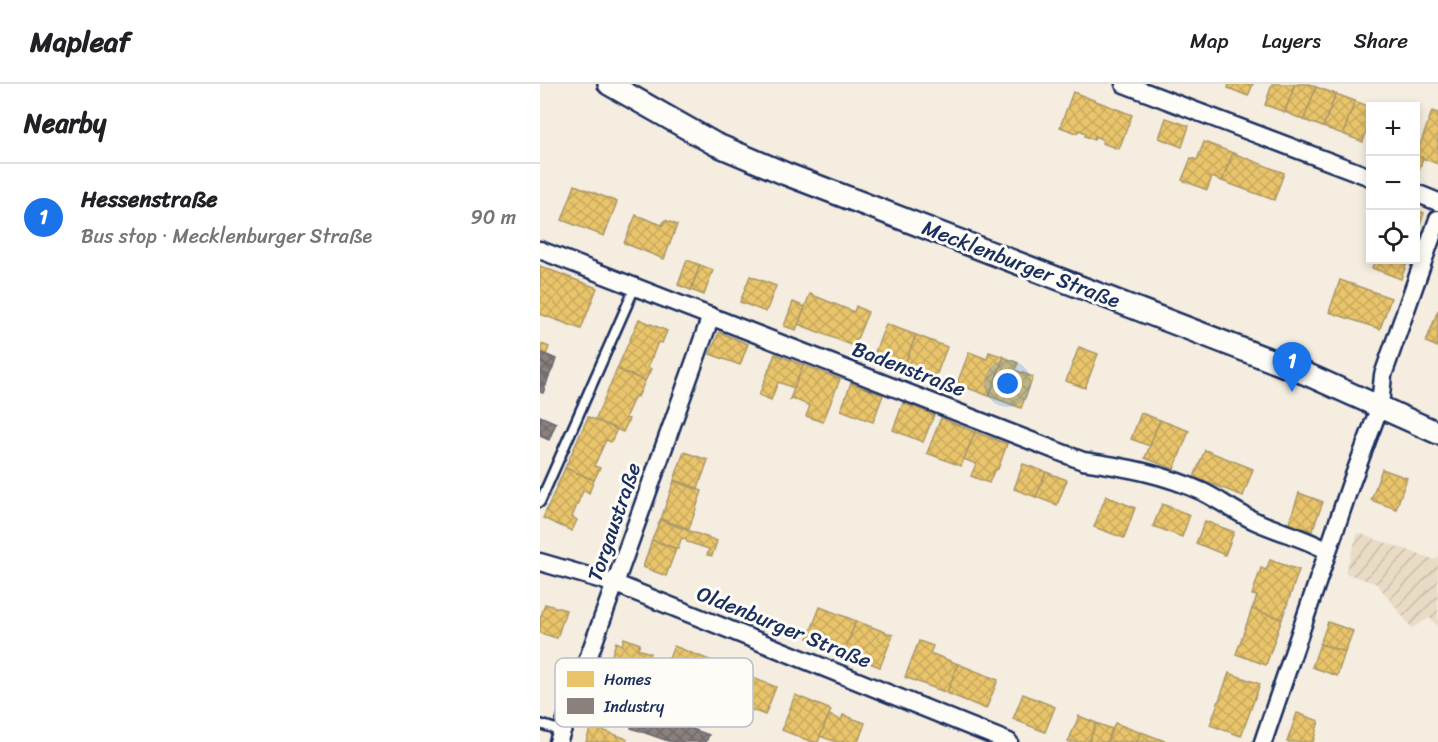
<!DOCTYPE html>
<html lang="en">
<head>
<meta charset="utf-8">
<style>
	:root { --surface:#fff; --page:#f2f2f2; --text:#202124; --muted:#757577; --line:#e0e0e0; --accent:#1a73e8 }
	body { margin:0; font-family:Sriracha,sans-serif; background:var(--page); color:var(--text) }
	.controls { position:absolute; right:18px; top:18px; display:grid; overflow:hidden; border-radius:0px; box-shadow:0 3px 9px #0003 }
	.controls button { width:54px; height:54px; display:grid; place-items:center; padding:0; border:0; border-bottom:2px solid var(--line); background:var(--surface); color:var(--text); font:30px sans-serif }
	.you { position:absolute; left:468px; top:300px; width:21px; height:21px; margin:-15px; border:4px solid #fff; border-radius:50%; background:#1a73e8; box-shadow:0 0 0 9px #1a73e833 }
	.badge { display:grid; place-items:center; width:39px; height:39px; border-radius:50%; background:var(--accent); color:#fff; font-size:20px; font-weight:700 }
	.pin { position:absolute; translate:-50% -50px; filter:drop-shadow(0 2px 3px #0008) }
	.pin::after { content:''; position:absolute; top:32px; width:21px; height:18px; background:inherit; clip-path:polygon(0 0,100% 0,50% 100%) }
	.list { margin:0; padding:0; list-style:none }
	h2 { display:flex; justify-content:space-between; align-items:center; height:78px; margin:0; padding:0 24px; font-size:26px }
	h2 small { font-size:20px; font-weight:400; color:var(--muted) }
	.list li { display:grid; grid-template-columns:39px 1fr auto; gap:18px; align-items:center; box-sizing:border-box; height:108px; padding:0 24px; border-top:2px solid var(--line) }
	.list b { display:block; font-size:22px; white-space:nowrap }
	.list p { margin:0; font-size:20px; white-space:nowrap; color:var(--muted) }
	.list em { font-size:20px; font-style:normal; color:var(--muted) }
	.icon { flex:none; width:33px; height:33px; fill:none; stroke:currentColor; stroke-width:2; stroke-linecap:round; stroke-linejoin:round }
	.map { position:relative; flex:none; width:898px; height:658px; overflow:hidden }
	header { display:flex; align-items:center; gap:36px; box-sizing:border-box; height:84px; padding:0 30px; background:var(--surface); border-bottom:2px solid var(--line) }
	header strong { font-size:28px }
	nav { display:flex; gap:33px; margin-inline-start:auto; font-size:21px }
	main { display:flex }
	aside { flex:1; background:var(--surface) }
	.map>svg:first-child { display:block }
	.industrial { fill:url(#industrial-furrows) }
	.homes { fill:url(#homes-cross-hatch); stroke:#ab9766; stroke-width:1.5 }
	.industry { fill:url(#industry-cross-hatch); stroke:#696873; stroke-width:1.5 }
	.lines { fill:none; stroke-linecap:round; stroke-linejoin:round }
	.service-casing { stroke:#1b2f5e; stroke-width:13 }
	.minor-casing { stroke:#1b2f5e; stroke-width:21 }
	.tertiary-casing { stroke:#1b2f5e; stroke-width:26 }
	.service { stroke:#fdfcf7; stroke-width:8 }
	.minor { stroke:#fdfcf7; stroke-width:16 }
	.tertiary { stroke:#fdfcf7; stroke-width:21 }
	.labels { text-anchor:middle; stroke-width:6; stroke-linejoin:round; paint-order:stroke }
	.street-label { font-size:21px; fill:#1b2f5e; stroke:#fdfcf7 }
	.key { fill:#fdfcf7; stroke:#b9bec9; stroke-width:1.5 }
	.key-label { font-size:16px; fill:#1b2f5e }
</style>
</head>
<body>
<header>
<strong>Mapleaf</strong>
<nav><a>Map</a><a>Layers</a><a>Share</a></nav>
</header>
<main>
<aside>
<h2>Nearby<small></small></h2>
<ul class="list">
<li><span class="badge">1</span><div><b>Hessenstraße</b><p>Bus stop · Mecklenburger Straße</p></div><em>90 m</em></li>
</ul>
</aside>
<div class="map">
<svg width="898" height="658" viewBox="0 0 898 658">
	<defs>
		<pattern id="industrial-furrows" width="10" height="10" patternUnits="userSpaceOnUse" patternTransform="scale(1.5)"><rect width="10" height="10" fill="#eadbc5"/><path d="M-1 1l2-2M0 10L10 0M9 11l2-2" fill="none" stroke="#c8bcac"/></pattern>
		<pattern id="homes-cross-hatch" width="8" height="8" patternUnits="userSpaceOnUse" patternTransform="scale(1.5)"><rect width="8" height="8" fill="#e9c46a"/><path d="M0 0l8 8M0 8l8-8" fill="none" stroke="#c7a95e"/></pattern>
		<pattern id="industry-cross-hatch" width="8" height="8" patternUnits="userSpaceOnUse" patternTransform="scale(1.5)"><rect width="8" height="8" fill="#8a817c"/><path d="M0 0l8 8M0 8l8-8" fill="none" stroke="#706a69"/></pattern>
	</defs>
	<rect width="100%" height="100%" fill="#f4ede0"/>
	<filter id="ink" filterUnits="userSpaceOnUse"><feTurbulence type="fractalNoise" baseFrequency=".0167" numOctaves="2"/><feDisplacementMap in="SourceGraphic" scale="12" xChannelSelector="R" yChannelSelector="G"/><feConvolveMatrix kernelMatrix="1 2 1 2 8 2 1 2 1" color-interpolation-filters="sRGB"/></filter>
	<g filter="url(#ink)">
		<polygon class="industrial" points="818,449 896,476 898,471 898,543 890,534 872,544 837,500 805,489"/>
		<g class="homes">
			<polygon points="689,0 713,0 708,12 688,4"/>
			<polygon points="732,0 755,0 745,28 725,21"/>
			<polygon points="755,0 769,0 776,3 764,36 745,28"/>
			<polygon points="776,3 796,10 783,43 764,36"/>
			<polygon points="533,8 592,31 579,65 562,59 563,56 555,52 554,56 545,52 546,49 539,46 537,49 520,43"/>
			<polygon points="796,10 815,17 803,50 783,43"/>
			<polygon points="815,17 830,23 830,37 823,58 803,50"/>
			<polygon points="892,27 898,29 898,80 876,72"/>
			<polygon points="626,34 649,42 642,63 619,54"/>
			<polygon points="664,58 693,69 682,97 672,93 667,106 642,96 651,74 657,76"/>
			<polygon points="693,69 744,89 734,116 682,97"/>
			<polygon points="876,71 883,74 877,92 876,91"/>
			<polygon points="35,101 77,118 64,152 22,136"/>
			<polygon points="876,126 884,129 876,153"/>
			<polygon points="96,131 122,141 125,136 137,141 124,175 84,159"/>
			<polygon points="147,176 160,181 151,206 138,201"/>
			<polygon points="835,176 868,176 861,195 832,184"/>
			<polygon points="160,181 173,186 164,211 151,206"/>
			<polygon points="0,182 57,204 41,245 0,230"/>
			<polygon points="210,192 236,202 226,228 200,218"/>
			<polygon points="800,196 851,214 840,245 789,228"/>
			<polygon points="270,210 314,228 316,222 328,228 314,262 258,240"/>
			<polygon points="253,218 265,223 256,246 244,242"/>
			<polygon points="898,226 898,263 886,258"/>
			<polygon points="99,235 127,247 122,259 118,258 108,283 111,285 105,297 77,285"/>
			<polygon points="346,240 376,251 365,280 335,268"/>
			<polygon points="179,248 208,260 200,281 170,270"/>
			<polygon points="376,251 407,263 396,292 365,280"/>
			<polygon points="2,260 9,263 6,271 0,268"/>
			<polygon points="539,263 558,270 545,304 526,297"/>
			<polygon points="429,268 447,275 449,268 464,273 449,312 417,300"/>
			<polygon points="235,270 263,281 254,304 238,298 231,316 219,311"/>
			<polygon points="464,273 478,279 475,286 493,293 481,324 449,312"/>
			<polygon points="263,281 300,295 283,338 266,332 270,322 252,314 250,315"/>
			<polygon points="77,285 105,297 98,313 95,312 85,334 89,335 83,348 55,336"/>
			<polygon points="311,299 343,311 333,338 301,326"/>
			<polygon points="363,319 394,331 383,358 353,346"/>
			<polygon points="601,329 620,336 610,362 591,355"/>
			<polygon points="48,333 77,345 71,358 66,356 54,382 60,384 54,396 25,384"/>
			<polygon points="401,334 435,348 421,382 387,369"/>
			<polygon points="620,336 649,347 634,385 605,374"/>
			<polygon points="435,348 467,360 458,385 454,387 449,399 431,392 436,380 424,375"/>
			<polygon points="665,366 713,385 703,412 654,393"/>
			<polygon points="144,368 168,376 158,404 134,396"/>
			<polygon points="483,380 506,388 496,413 474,405"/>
			<polygon points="25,384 54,396 49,409 43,407 32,433 37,436 32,447 3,434"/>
			<polygon points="842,385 867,394 856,425 831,416"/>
			<polygon points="506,388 527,396 517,421 496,413"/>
			<polygon points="134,397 162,407 149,445 121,435"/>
			<polygon points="759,409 783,418 772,447 749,439"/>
			<polygon points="566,412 595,424 584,454 554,443"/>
			<polygon points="622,420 650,431 642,453 613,442"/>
			<polygon points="120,436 177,457 172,472 167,471 169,465 147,458 145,454 141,455 138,465 112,456"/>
			<polygon points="665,437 694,448 685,471 656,459"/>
			<polygon points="112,456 136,465 126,492 103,483"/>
			<polygon points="730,476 759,486 742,535 712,525 717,512 712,511 721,484 726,486"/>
			<polygon points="5,520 26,526 17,554 0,549 0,535"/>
			<polygon points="280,523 316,537 304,569 268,554"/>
			<polygon points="712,525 742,535 726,581 696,570"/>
			<polygon points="316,537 353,551 340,583 304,569"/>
			<polygon points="788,538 813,547 805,568 780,560"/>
			<polygon points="84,554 100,560 98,565 110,569 105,585 71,574 76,558 82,561"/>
			<polygon points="379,557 393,562 390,569 418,580 407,609 365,593"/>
			<polygon points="780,560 805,568 797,592 772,583"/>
			<polygon points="134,562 187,583 174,616 121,595"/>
			<polygon points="418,580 458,596 446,625 407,609"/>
			<polygon points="689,589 720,600 701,652 670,641"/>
			<polygon points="205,591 236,603 225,631 194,619"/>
			<polygon points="483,610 515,623 505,648 473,635"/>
			<polygon points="255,611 291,626 278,658 272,658 242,646"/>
			<polygon points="757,629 779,637 773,658 747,658"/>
			<polygon points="289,631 301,636 303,631 325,639 318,658 296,658 280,652"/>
			<polygon points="539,632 556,639 549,658 528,658"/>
			<polygon points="556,639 572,645 567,658 549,658"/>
			<polygon points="575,639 601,649 597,658 567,658"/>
			<polygon points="51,642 87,655 86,658 46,658"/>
			<polygon points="601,648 625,657 625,658 597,658"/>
		</g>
		<g class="industry">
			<polygon points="0,268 16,275 13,284 0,278"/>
			<polygon points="0,278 13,284 9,292 0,288"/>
			<polygon points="0,288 9,292 6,301 0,299"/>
			<polygon points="0,299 6,301 3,309 0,308"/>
			<polygon points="0,332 16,339 9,356 0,352"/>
			<polygon points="97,625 169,651 166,658 131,658 91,644"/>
		</g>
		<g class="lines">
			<g class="service-casing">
				<g id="service">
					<polyline points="0,418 95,203"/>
					<polyline points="0,640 22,647"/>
				</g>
			</g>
			<g class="minor-casing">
				<g id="minor">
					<polyline points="584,0 830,93"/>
					<polyline points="876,109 898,118"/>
					<path d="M0,166L543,377C585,383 624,390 663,408C681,417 697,429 715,437C739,448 765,454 788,467"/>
					<polyline points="0,478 76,500 469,658"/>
					<polyline points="18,658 171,232"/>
					<polyline points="723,658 810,402 840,322 843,291 898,135"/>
				</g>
			</g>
			<g class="tertiary-casing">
				<polyline id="tertiary" points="69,0 175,60 246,90 764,289 898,349"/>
			</g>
			<use href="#service" class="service"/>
			<use href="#minor" class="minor"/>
			<use href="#tertiary" class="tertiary"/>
		</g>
	</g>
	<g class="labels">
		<g class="street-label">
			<text transform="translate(481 180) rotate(21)" y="7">Mecklenburger Straße</text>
			<text transform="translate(369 285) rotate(21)" y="7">Badenstraße</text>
			<text transform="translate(74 438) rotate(-71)" y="7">Torgaustraße</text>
			<text transform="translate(244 543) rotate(22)" y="7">Oldenburger Straße</text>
		</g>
	</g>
	<rect x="15" y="574" width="198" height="69" rx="9" class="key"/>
	<rect x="27" y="587" width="27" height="16" fill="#e9c46a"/>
	<rect x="27" y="614" width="27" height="16" fill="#8a817c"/>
	<g class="key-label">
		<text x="64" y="601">Homes</text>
		<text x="64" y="628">Industry</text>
	</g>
</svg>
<div class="controls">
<button>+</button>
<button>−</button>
<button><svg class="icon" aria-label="locate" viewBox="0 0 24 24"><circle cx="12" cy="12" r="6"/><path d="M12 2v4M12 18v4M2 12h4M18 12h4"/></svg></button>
</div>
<div class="you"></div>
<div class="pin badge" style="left:752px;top:308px">1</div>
</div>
</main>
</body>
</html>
